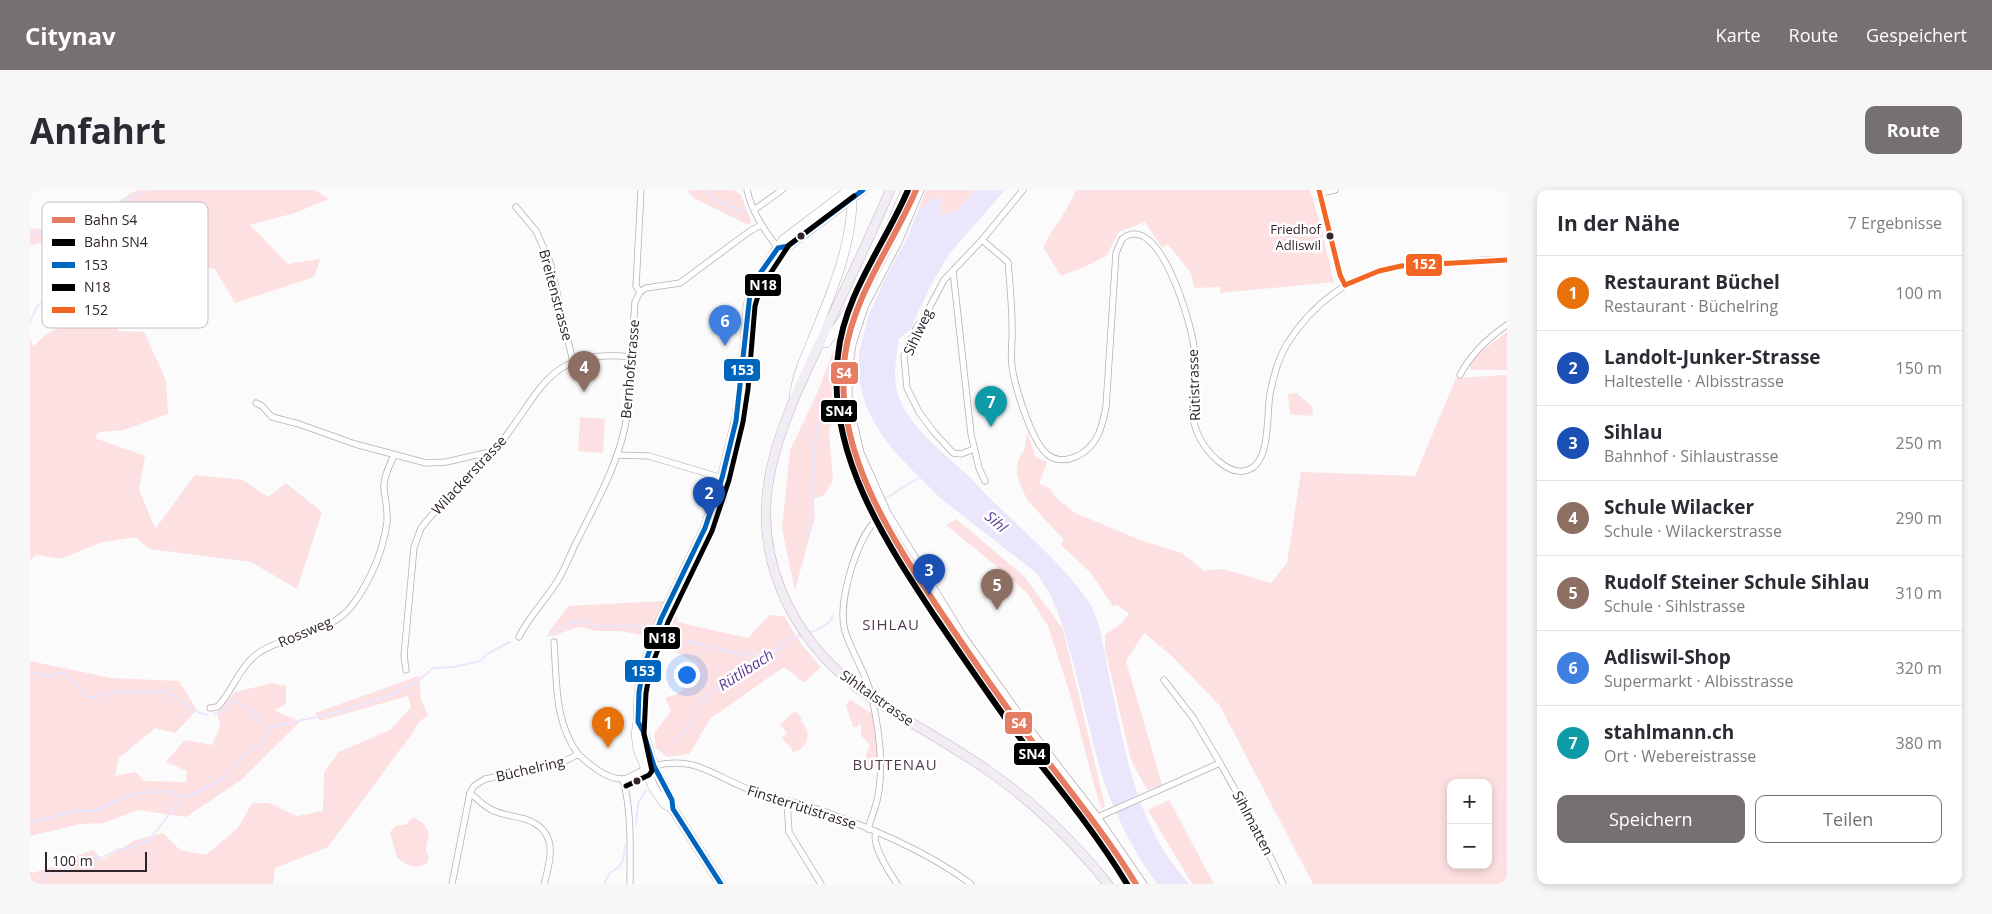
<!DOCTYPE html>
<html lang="de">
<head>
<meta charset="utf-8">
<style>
	:root { --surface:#fff; --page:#f7f7f7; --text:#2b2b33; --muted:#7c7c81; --line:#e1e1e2; --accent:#766f74 }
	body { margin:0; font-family:"Open Sans",sans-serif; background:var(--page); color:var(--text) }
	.controls { position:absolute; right:15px; bottom:15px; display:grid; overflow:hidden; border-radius:10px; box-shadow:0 2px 8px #0003 }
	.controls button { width:45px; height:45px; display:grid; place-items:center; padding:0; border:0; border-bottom:1px solid var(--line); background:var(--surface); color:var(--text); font:25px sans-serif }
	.scale { position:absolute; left:15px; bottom:12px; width:102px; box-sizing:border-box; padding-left:5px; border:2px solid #2f232c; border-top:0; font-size:14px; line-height:18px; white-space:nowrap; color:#2f232c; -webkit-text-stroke:4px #fff; paint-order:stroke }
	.you { position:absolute; left:656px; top:484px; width:18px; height:18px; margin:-12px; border:4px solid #fff; border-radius:50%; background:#1a73e8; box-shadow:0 0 0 8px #1a73e833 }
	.badge { display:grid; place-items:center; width:32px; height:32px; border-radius:50%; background:var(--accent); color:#fff; font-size:16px; font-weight:700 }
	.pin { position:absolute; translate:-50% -41px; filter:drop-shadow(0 1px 2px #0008) }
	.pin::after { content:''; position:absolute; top:26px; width:18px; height:15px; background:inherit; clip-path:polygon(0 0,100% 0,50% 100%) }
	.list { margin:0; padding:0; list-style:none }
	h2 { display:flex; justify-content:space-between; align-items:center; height:65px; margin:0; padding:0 20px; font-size:21px }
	h2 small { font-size:16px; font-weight:400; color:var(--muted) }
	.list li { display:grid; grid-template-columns:32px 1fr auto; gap:15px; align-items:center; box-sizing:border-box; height:75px; padding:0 20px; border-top:1px solid var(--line) }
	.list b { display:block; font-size:19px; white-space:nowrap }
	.list p { margin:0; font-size:16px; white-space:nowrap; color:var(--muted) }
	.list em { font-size:16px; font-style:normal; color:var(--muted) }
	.actions { display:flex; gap:10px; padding:15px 20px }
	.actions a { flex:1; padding:11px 0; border:1px solid var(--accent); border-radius:10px; text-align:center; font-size:18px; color:var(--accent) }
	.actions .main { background:var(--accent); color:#fff }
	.map { position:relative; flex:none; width:1477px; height:694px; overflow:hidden; border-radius:10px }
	header { display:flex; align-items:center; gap:30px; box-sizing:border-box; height:70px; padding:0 25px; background:var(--accent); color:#fff }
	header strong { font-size:24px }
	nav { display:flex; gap:28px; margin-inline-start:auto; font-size:18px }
	.intro { display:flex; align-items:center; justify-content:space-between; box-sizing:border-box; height:120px; padding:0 30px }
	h1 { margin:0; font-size:35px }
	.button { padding:12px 22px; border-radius:10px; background:var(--accent); color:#fff; font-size:18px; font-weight:700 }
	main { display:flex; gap:30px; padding:0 30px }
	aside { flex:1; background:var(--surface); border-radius:10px; box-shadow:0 2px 8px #0003 }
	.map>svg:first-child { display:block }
	.green { fill:#fde0e2; fill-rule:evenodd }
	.water { fill:#ece6fc }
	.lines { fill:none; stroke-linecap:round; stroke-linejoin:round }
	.stream { stroke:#ece6fc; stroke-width:2 }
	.minor-casing { stroke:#b5afb4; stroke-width:7 }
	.secondary-casing { stroke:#b5afb4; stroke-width:10 }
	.primary-casing { stroke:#c1b6c4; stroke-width:10 }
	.minor { stroke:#fefefe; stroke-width:5.5 }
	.secondary { stroke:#fefefe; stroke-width:9 }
	.primary { stroke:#f2edf5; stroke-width:9 }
	.primary-bridge-casing { stroke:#c1b6c4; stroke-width:10; stroke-linecap:butt }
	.primary-bridge { stroke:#f2edf5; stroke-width:9 }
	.bus-1-casing { stroke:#fff; stroke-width:9 }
	.bus-2-casing { stroke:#fff; stroke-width:9 }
	.bus-3-casing { stroke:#fff; stroke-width:9 }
	.bus-1 { stroke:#0065bd; stroke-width:5 }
	.bus-2 { stroke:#000; stroke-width:5 }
	.bus-3 { stroke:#f26522; stroke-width:5 }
	.rail-1-casing { stroke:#fff; stroke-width:10 }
	.rail-2-casing { stroke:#fff; stroke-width:10 }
	.rail-1 { stroke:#e67d63; stroke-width:6 }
	.rail-2 { stroke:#000; stroke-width:6 }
	.bus-dot { fill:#2f232c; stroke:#fff; stroke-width:2 }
	.labels { text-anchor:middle; stroke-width:5; stroke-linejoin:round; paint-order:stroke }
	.bus-label { font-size:13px; fill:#2f232c; stroke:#fff; text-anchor:end }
	.street-label { font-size:14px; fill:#2f232c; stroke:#fff }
	.water-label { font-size:15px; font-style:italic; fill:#5d3d94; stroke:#fff }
	.neighbourhood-label { font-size:15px; letter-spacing:1px; fill:#553a4f; stroke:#fff }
	.key { fill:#fff; stroke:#c1bdc0; stroke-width:1 }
	.key-label { font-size:14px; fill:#2f232c }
	.line-badge { stroke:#fff; stroke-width:2 }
	.badge-label { font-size:14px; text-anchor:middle; font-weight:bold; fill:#fff }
</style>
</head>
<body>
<header>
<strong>Citynav</strong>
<nav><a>Karte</a><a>Route</a><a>Gespeichert</a></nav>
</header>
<div class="intro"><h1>Anfahrt</h1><a class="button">Route</a></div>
<main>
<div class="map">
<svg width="1477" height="694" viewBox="0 0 1477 694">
	<rect width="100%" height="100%" fill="#fbfbfb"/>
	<g class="green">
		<path d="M109,0H285L299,9L265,23L220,35L258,74L290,69L284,87L205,113L185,79L170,77L130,41L134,36L114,16C88,19 70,33 50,47L49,39L101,3Z"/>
		<polygon points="657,0 704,0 711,5 721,31 719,35 665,9"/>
		<path d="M896,0H944C936,11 929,23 915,25L910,22L911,8L904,9L888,20Z"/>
		<path d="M1046,0H1280L1294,47H1291L1292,50H1294L1304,92L1190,103V97L1164,98L1161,83L1138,54L1132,58L1115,32L1089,42L1077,65L1055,77L1031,86L1013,57C1023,37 1038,21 1046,0Z"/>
		<path d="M5,38L28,45L45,41L46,62C28,48 22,50 0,55V39Z"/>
		<polygon points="76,107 83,130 89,141 114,142 136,190 138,224 94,240 69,242 65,248 115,266 109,299 125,339 165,285 213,290 238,307 256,293 292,322 267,399 221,372 120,359 105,347 69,353 31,369 7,365 0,370 0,148 3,157 16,144 33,136 45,126"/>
		<polygon points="1477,142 1477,180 1441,180 1439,174 1442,168"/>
		<path d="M811,148C806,176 806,202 810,230L800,236L799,243L803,290L794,305L784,309L785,327L765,400L752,339L760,260L787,204L802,164Z"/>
		<path d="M1477,185V694H1283L1190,516L1141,465L1114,443L1096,471L1132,595L1117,600L1101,570L1075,459V445L1092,433L1099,424L1087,415L1083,416L1060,382L1031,355L1034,350L997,310L989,291L987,281L988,270L995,258L997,242L1006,267L1017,272L1009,294L1021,299L1024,306L1045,323L1113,351L1152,363L1174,381L1193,379L1241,393L1257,373L1271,282L1385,286L1426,188ZM1421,593H1458V675H1421Z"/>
		<polygon points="1266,203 1283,217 1282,226 1260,224 1258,204"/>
		<polygon points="550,227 575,229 573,263 548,261"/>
		<polygon points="926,329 994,386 1033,439 1075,616 1074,618 1072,618 1069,613 1040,504 1018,436 997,403 971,380 916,335"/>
		<polygon points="632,411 646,418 647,432 718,448 739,425 754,426 771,454 791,477 774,493 754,477 681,528 659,564 637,567 626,558 624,544 641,521 635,508 650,503 667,474 619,446 590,441 565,441 553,437 545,438 523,446 518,443 538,416"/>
		<polygon points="0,471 81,488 149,491 167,520 145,543 125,538 89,568 85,586 106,582 114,591 156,592 157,581 136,572 155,550 182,555 190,536 187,523 205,502 242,493 256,496 256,514 244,520 270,532 211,590 156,627 108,620 74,633 51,634 0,646"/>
		<polygon points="389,486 391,509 398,525 388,533 381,545 298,657 245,678 243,694 0,694 0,681 3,683 25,676 38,682 46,666 63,660 72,670 105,650 133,643 150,660 176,665 208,638 222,613 239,613 267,626 293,621 294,582 309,562 360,540 381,517 378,506 290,531 285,523"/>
		<path d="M821,510L841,523L848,536C843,551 851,565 846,579H840C835,571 835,564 840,555L831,545V535L828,534L827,537H823C821,527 817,523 816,514Z"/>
		<path d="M765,521L772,528L770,530C783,541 779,559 762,562V559L752,548L757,543L750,535Z"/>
		<polygon points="1139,610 1184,694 1162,694 1118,620"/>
		<path d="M384,627L394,634L399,643L396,660L399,667L397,673C384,680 378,676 367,668L360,642L367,635H375Z"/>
	</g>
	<path class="water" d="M944,0H975L919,64L900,97L880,140L869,149C866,171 861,191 871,212C887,247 922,267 947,295C983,333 1026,366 1057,409C1071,430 1074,460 1079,485C1096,563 1104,632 1159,694H1127C1103,661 1083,622 1071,582C1061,547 1053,511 1044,476C1035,443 1027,408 1005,382L910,308L881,279L863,260L848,239L835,214L830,193L829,163L838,127L853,93L877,48L888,20L904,9L912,8L910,22L915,25C929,23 936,11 944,0Z"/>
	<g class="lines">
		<g class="stream">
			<polyline points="674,0 685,10 715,22"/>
			<polyline points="20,44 37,44 89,12 118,0"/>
			<polyline points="0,45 13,44"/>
			<polyline points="37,51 39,43"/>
			<polyline points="0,132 7,116 20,106 35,55"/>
			<polyline points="856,308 890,287"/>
			<polyline points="777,347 782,322 786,240 794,228"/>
			<polyline points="641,442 649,447"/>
			<path d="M778,443C788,440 798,436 803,426"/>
			<polyline points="518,446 542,432 554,432 567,436 615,436"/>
			<polyline points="657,451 709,464 730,466"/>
			<polyline points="0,482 20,486 30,483 39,486 57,507 64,507 92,501 112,503 135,501 168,522 177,525"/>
			<path d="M184,524L191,522L199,512C217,511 227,529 239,540"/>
			<polyline points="644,554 657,538 669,515 680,503 705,487 733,465 748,460 757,449 773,445"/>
			<polyline points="0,632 48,621 65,621 93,607 112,603 138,601 149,607 159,606 195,587 209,570 231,554 241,537 305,523 358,506 389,490 403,478 423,477 450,471 457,464 480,452"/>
			<polyline points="606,635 608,614 616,600"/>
			<polyline points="6,694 17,685 33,681 49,670 59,666 72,668 88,659 96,659 119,650 153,607"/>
			<polyline points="574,694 580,683 589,677 593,671 595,656"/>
		</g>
		<g class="minor-casing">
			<g id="minor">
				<path d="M717,0C722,22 734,40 748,58"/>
				<polyline points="891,0 869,52 835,117 823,154 819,180 819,212 831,263 858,323 933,445 1001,540 1068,627 1114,694"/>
				<polyline points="1289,0 1310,85 1315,95"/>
				<polyline points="1290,3 1305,0"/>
				<polyline points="486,17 506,41 520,72 543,172"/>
				<polyline points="724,20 752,0"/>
				<path d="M952,50L978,72C980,94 982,115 982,137C983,150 980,163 982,176C984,195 1002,252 1017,264C1025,271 1036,271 1045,267C1067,258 1072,238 1076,217L1086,63L1092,49C1129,19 1161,133 1164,157C1166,180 1160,205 1163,228C1166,245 1175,259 1187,270C1195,277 1204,283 1214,281C1242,277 1236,225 1240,204C1243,188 1248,169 1257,154C1282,114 1323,82 1371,76C1388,74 1404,74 1421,73C1439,72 1459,68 1477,70"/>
				<polyline points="923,81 941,244 949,278 955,291"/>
				<polyline points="610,102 616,98 650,93 720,41 731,35"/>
				<polyline points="610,102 606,96 611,0"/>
				<path d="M1430,185C1441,164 1458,148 1477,135"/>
				<polyline points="226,213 232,216 242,227 269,234 325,254 396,273 416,272 464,261"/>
				<polyline points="944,259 931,264 923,263 903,241 889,222 877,198 874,166 887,136 893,130 914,90 952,50 993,0"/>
				<polyline points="587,265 619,266 692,288"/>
				<path d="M489,447C499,426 516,410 528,390C536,377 541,362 548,349C568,309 591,269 597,225L605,112L610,102"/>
				<path d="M524,452C527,492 524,531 548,564"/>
				<path d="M376,480L374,466L384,357L391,338L400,327C421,305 445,284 464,261C511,206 514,157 602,167"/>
				<polyline points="1134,490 1164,529 1190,573"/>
				<path d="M180,518L187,517L191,513C203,498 211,476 227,464C257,443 302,445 324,413C341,389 353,361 357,332C358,320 355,309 354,298C353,287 360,275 364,265"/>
				<path d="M624,576C664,565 684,586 718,599C740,608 765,611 787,619C841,638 895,660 941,694"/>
				<path d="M593,589C602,623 600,659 600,694"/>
				<path d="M440,603C447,609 454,616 462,620C472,625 484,626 495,629C528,640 522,667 514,694"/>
				<polyline points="757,611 759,642 791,694"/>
				<polyline points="1068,627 1190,573 1229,642 1253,694"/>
				<path d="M838,639C841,628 846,617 848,606C854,574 849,539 842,508C837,484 822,464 815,441C807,414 826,350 846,330L899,415L991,547"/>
				<path d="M846,642C841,655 860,683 867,694"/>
				<path d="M422,694L440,603L444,596L455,589L530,574L548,564C559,574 577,590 593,589C600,588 608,582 615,579"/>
			</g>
		</g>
		<g class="secondary-casing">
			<g id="secondary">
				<polyline points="748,58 758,56 833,0"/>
				<path d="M796,153C831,109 854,51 876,0"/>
				<path d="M764,207C767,184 777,163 786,141C804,97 824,49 822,0"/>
				<path d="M608,532C617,545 618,562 624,576C630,591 641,604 643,619L691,694"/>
				<polyline points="643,619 634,613 623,597 608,559 606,544 608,532 609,502 613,479 631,429 675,338 692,288 706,231 711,198 718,115 723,96 753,50 819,0"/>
			</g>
		</g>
		<g class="primary-casing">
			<g id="primary">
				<path d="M826,497C759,444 722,365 741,279C751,233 772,191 792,148C815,99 839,50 860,0"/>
				<path d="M860,520C893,540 928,559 960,582C1005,613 1044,652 1078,694"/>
			</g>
		</g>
		<use href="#minor" class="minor"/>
		<use href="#secondary" class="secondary"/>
		<use href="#primary" class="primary"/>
		<g class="primary-bridge-casing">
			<polyline id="primary-bridge" points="826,497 860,520"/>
		</g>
		<use href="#primary-bridge" class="primary-bridge"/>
		<g class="bus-1-casing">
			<polyline id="bus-1" points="691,694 643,619 642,610 624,576 613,541 608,532 609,502 613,479 631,429 675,338 692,288 706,231 720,104 731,82 748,58 758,56 833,0"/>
		</g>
		<g class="bus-2-casing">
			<polyline id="bus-2" points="596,596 619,585 622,581 614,544 616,503 620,481 638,432 682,341 699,290 713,232 718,199 725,116 730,99 759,55 824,6"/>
		</g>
		<g class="bus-3-casing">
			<g id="bus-3">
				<polyline points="1289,0 1310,85 1315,95"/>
				<polyline points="1315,95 1349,81 1371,76 1477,70"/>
			</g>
		</g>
		<use href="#bus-1" class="bus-1"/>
		<use href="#bus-2" class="bus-2"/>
		<use href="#bus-3" class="bus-3"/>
		<g class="rail-1-casing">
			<path id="rail-1" d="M886,0C863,54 823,106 815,165C802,261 864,352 915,428C944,471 973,514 1005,555C1040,601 1076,645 1106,694"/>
		</g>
		<g class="rail-2-casing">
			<path id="rail-2" d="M878,0C855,54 814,105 808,165C796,262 855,351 906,428C936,472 966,516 998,559C1033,603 1068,646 1097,694"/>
		</g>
		<use href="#rail-1" class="rail-1"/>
		<use href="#rail-2" class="rail-2"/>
	</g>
	<g class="bus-dot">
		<circle cx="771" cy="46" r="4.5"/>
		<circle cx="1300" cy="46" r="4.5"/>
		<circle cx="607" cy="591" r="4.5"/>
	</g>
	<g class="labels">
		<g class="bus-label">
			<text x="1291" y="44">Friedhof<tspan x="1291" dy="16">Adliswil</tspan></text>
		</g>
		<g class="street-label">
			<text transform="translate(526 105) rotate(75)" y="5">Breitenstrasse</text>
			<text transform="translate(888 142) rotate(-65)" y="5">Sihlweg</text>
			<text transform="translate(600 179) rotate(-85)" y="5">Bernhofstrasse</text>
			<text transform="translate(1164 195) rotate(-92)" y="5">Rütistrasse</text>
			<text transform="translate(439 285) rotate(-47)" y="5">Wilackerstrasse</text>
			<text transform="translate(275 442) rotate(-23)" y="5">Rossweg</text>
			<text transform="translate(847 508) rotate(35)" y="5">Sihltalstrasse</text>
			<text transform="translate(500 579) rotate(-13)" y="5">Büchelring</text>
			<text transform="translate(772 617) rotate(18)" y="5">Finsterrütistrasse</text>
			<text transform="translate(1223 633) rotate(62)" y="5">Sihlmatten</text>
		</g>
		<g class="water-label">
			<text transform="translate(966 332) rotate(41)" y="5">Sihl</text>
			<text transform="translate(716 480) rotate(-33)" y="5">Rütlibach</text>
		</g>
		<g class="neighbourhood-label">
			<text x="861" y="440">SIHLAU</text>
			<text x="865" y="580">BUTTENAU</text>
		</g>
	</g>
	<rect x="12" y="12" width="166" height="126" rx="8" class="key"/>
	<rect x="22" y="27" width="23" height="6" fill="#e67d63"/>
	<rect x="22" y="49" width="23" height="7" fill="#000"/>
	<rect x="22" y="72" width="23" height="6" fill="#0065bd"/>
	<rect x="22" y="94" width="23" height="7" fill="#000"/>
	<rect x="22" y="117" width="23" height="6" fill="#f26522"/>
	<g class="key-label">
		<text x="54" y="35">Bahn S4</text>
		<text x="54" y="57">Bahn SN4</text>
		<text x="54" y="80">153</text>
		<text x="54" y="102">N18</text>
		<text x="54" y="125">152</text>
	</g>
	<g class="line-badge">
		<rect x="1375" y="63" width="38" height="24" rx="5" fill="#f26522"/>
		<rect x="714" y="83" width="38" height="24" rx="5" fill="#000"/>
		<rect x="693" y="168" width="38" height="24" rx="5" fill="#0065bd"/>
		<rect x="800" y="171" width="29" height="24" rx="5" fill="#e67d63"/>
		<rect x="790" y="209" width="38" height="24" rx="5" fill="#000"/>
		<rect x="613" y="436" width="38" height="24" rx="5" fill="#000"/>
		<rect x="594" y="469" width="38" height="24" rx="5" fill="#0065bd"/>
		<rect x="974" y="521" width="29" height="24" rx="5" fill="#e67d63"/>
		<rect x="983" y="552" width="38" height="24" rx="5" fill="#000"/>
	</g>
	<g class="badge-label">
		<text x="1394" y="79">152</text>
		<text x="733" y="100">N18</text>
		<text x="712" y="185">153</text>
		<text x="814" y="188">S4</text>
		<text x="809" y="226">SN4</text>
		<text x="632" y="453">N18</text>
		<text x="613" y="486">153</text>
		<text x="989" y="538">S4</text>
		<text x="1002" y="569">SN4</text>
	</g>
</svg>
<div class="controls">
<button>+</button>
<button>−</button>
</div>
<div class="scale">100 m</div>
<div class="you"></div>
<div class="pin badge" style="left:578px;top:558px;background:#e8710a">1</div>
<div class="pin badge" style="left:679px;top:328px;background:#1a4fb4">2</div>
<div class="pin badge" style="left:899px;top:405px;background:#1a4fb4">3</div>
<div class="pin badge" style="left:554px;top:202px;background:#8d6e63">4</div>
<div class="pin badge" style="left:967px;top:420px;background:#8d6e63">5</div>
<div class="pin badge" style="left:695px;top:156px;background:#3f7fe0">6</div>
<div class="pin badge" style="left:961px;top:237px;background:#0f9aa8">7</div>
</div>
<aside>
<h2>In der Nähe<small>7 Ergebnisse</small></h2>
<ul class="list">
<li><span class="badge" style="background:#e8710a">1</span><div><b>Restaurant Büchel</b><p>Restaurant · Büchelring</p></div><em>100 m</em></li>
<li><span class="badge" style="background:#1a4fb4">2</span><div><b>Landolt-Junker-Strasse</b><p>Haltestelle · Albisstrasse</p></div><em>150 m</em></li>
<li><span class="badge" style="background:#1a4fb4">3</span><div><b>Sihlau</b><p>Bahnhof · Sihlaustrasse</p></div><em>250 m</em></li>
<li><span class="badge" style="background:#8d6e63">4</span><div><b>Schule Wilacker</b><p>Schule · Wilackerstrasse</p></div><em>290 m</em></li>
<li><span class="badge" style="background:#8d6e63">5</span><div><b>Rudolf Steiner Schule Sihlau</b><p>Schule · Sihlstrasse</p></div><em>310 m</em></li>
<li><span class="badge" style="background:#3f7fe0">6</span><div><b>Adliswil-Shop</b><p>Supermarkt · Albisstrasse</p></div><em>320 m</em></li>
<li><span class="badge" style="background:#0f9aa8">7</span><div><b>stahlmann.ch</b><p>Ort · Webereistrasse</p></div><em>380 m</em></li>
</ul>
<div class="actions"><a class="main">Speichern</a><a>Teilen</a></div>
</aside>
</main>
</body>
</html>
